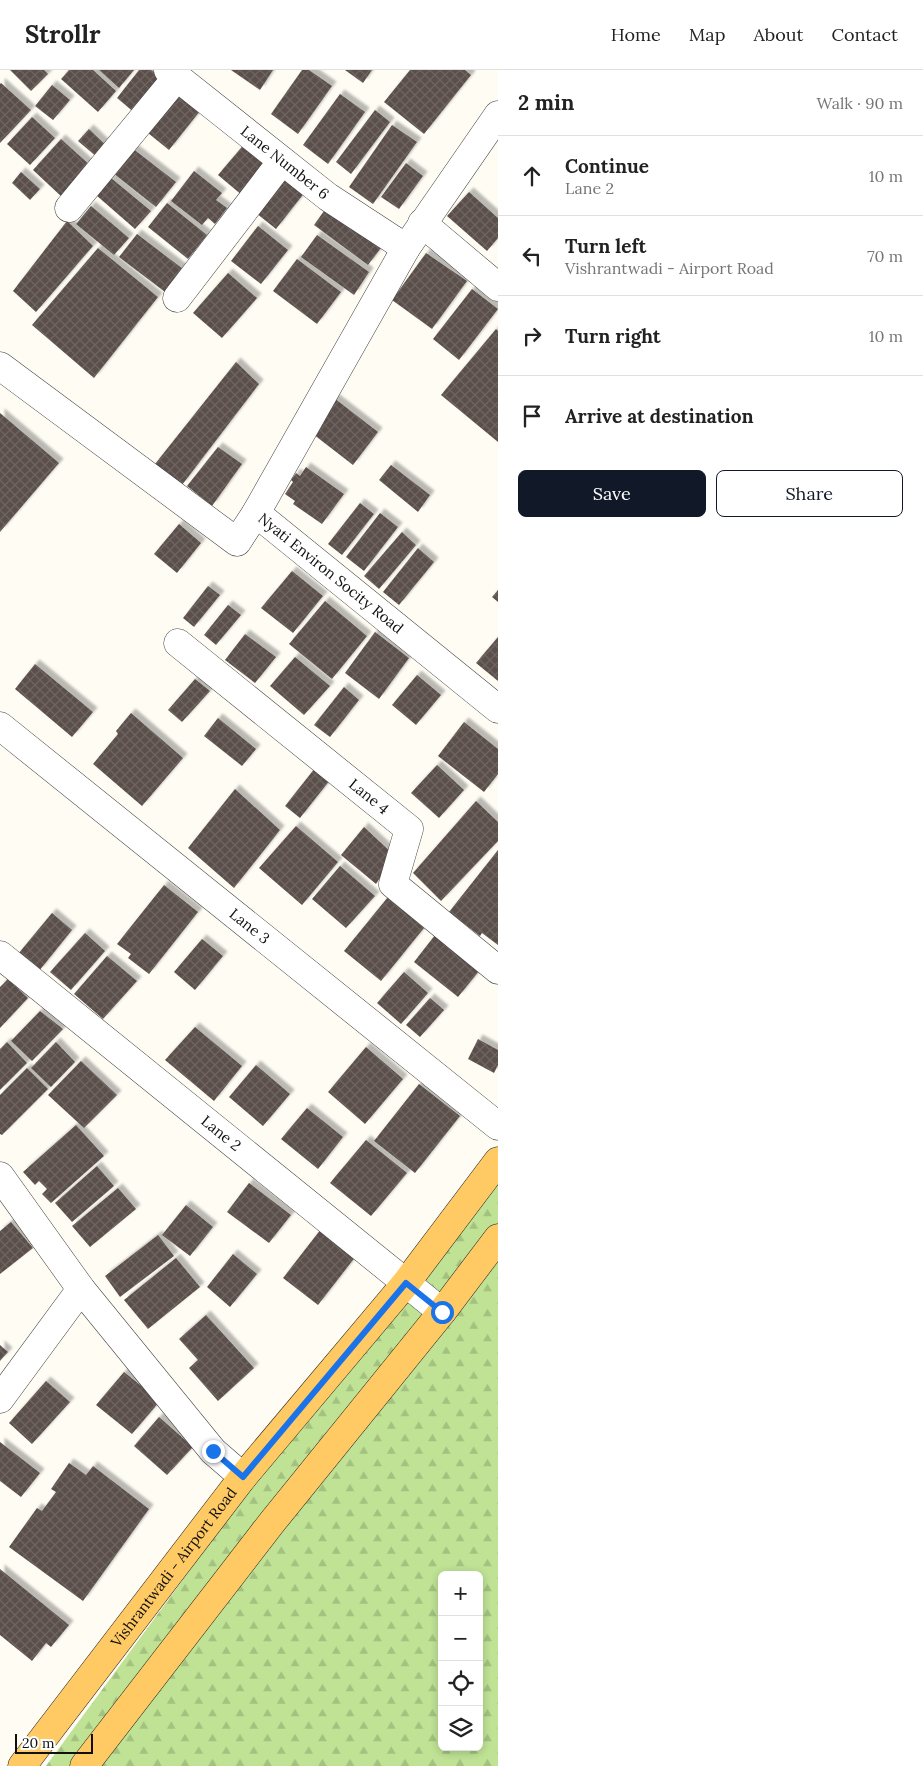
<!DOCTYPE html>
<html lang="en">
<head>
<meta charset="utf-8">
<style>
	:root { --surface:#fff; --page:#f6f6f6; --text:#222; --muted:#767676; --line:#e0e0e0; --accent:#111827 }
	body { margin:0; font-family:Lora,serif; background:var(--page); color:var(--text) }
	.controls { position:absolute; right:15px; bottom:15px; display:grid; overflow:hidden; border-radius:8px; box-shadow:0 2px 8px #0003 }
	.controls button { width:45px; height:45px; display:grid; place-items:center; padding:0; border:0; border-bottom:1px solid var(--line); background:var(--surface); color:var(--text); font:25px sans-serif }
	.scale { position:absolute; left:15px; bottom:12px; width:78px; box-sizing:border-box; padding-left:5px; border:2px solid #101010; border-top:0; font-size:14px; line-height:18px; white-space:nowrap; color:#101010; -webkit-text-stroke:4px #fff; paint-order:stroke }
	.stop { position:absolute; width:15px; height:15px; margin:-11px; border:4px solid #1a73e8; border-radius:50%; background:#fff }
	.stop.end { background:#1a73e8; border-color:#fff; box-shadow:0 1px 5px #0008 }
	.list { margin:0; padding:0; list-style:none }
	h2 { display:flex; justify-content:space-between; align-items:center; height:65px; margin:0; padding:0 20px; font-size:21px }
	h2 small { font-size:16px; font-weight:400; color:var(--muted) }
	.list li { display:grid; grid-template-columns:32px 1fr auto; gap:15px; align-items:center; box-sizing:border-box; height:80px; padding:0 20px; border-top:1px solid var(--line) }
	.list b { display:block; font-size:19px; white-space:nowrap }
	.list p { margin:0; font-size:16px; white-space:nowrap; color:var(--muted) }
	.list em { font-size:16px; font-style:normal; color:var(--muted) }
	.actions { display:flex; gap:10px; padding:15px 20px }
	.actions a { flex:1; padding:11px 0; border:1px solid var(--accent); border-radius:8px; text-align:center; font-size:18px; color:var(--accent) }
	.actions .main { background:var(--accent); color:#fff }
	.icon { flex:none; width:28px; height:28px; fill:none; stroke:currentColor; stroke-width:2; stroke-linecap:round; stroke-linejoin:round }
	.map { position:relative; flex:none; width:498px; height:1696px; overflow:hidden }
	header { display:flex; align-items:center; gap:30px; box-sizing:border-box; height:70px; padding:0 25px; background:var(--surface); border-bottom:1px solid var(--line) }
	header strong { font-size:24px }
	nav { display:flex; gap:28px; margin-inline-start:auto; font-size:18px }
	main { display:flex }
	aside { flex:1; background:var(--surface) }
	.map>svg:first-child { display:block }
	.forest { fill:url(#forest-firs); fill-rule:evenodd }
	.building { fill:url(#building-cross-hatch); filter:url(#shadow) }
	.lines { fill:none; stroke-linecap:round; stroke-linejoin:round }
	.minor-casing { stroke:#434343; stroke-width:29 }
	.primary-casing { stroke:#212121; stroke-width:29 }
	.minor { stroke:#fff; stroke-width:28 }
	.primary { stroke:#ffca64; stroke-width:28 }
	.route { stroke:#1a73e8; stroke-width:6 }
	.labels { text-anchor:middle; stroke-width:5; stroke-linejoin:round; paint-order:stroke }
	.street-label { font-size:15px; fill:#101010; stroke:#fff }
</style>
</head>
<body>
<header>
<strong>Strollr</strong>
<nav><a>Home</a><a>Map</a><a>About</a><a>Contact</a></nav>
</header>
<main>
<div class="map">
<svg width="498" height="1696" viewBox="0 0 498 1696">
	<defs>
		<pattern id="forest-firs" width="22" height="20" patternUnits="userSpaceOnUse" patternTransform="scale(1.25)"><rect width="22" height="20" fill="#bfe295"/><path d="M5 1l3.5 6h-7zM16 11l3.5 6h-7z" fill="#a3c17f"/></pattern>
		<pattern id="building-cross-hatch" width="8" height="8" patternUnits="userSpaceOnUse" patternTransform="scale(1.25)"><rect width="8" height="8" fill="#5b504b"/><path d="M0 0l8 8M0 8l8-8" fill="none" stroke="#6d6561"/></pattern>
		<filter id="shadow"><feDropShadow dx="4.5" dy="-4.5" stdDeviation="1" flood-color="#0004"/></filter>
	</defs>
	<rect width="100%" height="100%" fill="#fffcf4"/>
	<path class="forest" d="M498,1081V1696H46ZM442,1505H479V1677H442Z"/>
	<g class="building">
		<polygon points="10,0 44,0 48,4 31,21"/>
		<polygon points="69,0 93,0 116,21 98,42 61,9"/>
		<polygon points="99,0 134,0 119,18"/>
		<polygon points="139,0 151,0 164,10 136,44 117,28"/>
		<polygon points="231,0 273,0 260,20"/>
		<polygon points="302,0 309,0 332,16 298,64 271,44"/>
		<polygon points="345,0 372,0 363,13"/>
		<polygon points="410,0 465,0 471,5 424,64 384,32"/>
		<polygon points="1,13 31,40 0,73 0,14"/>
		<polygon points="52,15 70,30 53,50 35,36"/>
		<polygon points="179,24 200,41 169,80 148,63"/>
		<polygon points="340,24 365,42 328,94 303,75"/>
		<polygon points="375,40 390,52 351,104 336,92"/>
		<polygon points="32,47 55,68 30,95 7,74"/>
		<polygon points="392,55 417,72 373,134 349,117"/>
		<polygon points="89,59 108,77 98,88 78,71"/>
		<polygon points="61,69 92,97 63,128 33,100"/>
		<polygon points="246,72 271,93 243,126 218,105"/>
		<polygon points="132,78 176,112 156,137 113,103"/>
		<polygon points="406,93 423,106 399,139 381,127"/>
		<polygon points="284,98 309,117 276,159 251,139"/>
		<polygon points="194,101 222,123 216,130 227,138 215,154 208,148 202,155 171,131"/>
		<polygon points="21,102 40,119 30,130 12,113"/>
		<polygon points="111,108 151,141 135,159 96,125"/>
		<polygon points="469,122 498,148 498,168 487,181 447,146"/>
		<polygon points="167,133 207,165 188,189 148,157"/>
		<polygon points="329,134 384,174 368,195 314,155"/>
		<polygon points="91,136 129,168 114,185 76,154"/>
		<polygon points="67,151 93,176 36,242 13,221"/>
		<polygon points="258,156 288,180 261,214 231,191"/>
		<polygon points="137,164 183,199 165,222 119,187"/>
		<polygon points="317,165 369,202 354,225 301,187"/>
		<polygon points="98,178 158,227 94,308 32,255"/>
		<polygon points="426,183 467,211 432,259 392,230"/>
		<polygon points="297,189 341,222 317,254 273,221"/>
		<polygon points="228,203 257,228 222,268 193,243"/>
		<polygon points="472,219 498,239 459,290 433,269"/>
		<polygon points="496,259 498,261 498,372 441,325"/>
		<polygon points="236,292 259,314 182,415 155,394"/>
		<polygon points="334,328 378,362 353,395 309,361"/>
		<polygon points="0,343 59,393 0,462"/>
		<polygon points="218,377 242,394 212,436 187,416"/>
		<polygon points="391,395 430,425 418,442 379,410"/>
		<polygon points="306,397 344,424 322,454 293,434 295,431 285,424 293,412 291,410 296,403 300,406"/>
		<polygon points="360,433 374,444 342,485 328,474"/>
		<polygon points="380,443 398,457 364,501 346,487"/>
		<polygon points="179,454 201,473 177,503 154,484"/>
		<polygon points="402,462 416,475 379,519 364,506"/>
		<polygon points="418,478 434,492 399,535 383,522"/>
		<polygon points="292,501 323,526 293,563 261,538"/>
		<polygon points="208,516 220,525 194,557 183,548"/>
		<polygon points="498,520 498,532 492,527"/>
		<polygon points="325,531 367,566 332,609 289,574"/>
		<polygon points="228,535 241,545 216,575 204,565"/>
		<polygon points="375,562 409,588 379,629 345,603"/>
		<polygon points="245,564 276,587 255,613 225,590"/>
		<polygon points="498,567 498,611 476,593"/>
		<polygon points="295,587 330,616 304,645 270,616"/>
		<polygon points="35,594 93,642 72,667 15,619"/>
		<polygon points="417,605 441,625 416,655 392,635"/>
		<polygon points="195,609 210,621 182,652 168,640"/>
		<polygon points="344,617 359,630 330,667 314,655"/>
		<polygon points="131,643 183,688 142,736 93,694 118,664 116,661"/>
		<polygon points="218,648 256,679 242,696 204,666"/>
		<polygon points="464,652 498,679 498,704 484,722 438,686"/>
		<polygon points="319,693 334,705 300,748 285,736"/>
		<polygon points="437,695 464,720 439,748 411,723"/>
		<polygon points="235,719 280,760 234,818 188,778"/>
		<polygon points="476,731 498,752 498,771 441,831 413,803"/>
		<polygon points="296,756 338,792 302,835 259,798"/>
		<polygon points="364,757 395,786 376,814 341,785"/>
		<polygon points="498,780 498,875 482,863 480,866 449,842"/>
		<polygon points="340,796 375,826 346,858 312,829"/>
		<polygon points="164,815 198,842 149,904 128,888 131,884 117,874"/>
		<polygon points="388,827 424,858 381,911 344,881"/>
		<polygon points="52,843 72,860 39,901 18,884"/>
		<polygon points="439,860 484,895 458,927 414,892"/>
		<polygon points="85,863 105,881 71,920 50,902"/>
		<polygon points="202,869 223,886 195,920 174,902"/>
		<polygon points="107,886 137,911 103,949 74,924"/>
		<polygon points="404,902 428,923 401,954 377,933"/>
		<polygon points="8,909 28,928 0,958 0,917"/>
		<polygon points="430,928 444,940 420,967 406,955"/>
		<polygon points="40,941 63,959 32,991 11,971"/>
		<polygon points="195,957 242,996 214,1031 165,990"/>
		<polygon points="478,969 498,980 498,995 494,1003 468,989"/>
		<polygon points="7,972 27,993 0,1020 0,979"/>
		<polygon points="56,972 75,992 51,1017 31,998"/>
		<polygon points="366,977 403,1009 365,1054 328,1022"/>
		<polygon points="81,991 117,1025 84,1058 48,1025"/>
		<polygon points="256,995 290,1024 263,1056 229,1027"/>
		<polygon points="27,998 48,1019 2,1065 0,1064 0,1025"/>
		<polygon points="419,1014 460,1046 415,1103 374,1071"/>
		<polygon points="307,1038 343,1067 318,1099 281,1069"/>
		<polygon points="76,1055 104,1086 51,1133 42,1124 47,1119 39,1111 35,1115 23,1102"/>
		<polygon points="366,1070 407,1103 371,1146 330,1113"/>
		<polygon points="97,1096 114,1116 72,1152 55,1133"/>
		<polygon points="249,1113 291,1145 269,1173 227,1142"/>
		<polygon points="118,1118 136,1139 90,1177 72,1156"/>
		<polygon points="186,1135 213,1157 190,1186 162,1165"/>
		<polygon points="11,1152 33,1178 0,1204 0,1161"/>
		<polygon points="321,1159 356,1186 318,1235 283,1208"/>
		<polygon points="158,1165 174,1186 120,1227 105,1206"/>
		<polygon points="233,1184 257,1204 230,1237 207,1217"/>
		<polygon points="176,1188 200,1217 148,1259 124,1230"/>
		<polygon points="206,1245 254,1298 218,1331 189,1298 198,1290 179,1269"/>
		<polygon points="0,1275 8,1282 0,1291"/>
		<polygon points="124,1302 160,1331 132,1364 96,1335"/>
		<polygon points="46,1311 70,1332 32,1374 9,1353"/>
		<polygon points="159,1347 193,1377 167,1405 134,1376"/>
		<polygon points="0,1372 40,1403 21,1427 0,1411"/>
		<polygon points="69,1393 86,1405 93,1396 149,1439 83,1531 9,1477 37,1438 42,1441 56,1422 51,1419"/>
		<polygon points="0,1499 69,1555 51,1577 46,1573 32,1591 0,1565"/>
	</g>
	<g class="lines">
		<g class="minor-casing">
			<g id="minor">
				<path id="s1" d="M168,0L328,127L406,178"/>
				<polyline points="69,138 177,7"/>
				<polyline points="422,153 498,217"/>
				<polyline points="177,228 282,91"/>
				<polyline points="0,296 237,472 256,443 406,178 498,45"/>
				<path id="s2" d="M256,443L498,639"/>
				<path id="s3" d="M178,573L409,759L393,814L498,900"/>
				<path id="s4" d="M0,656L498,1056"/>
				<path id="s5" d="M0,885L442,1242"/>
				<polyline points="0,1106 81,1219 213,1381 243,1407"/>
				<polyline points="0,1329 81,1219"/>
			</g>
		</g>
		<g class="primary-casing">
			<g id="primary">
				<path id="s6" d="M22,1696L243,1407L406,1213L498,1091"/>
				<polyline points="84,1696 273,1451 442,1242 498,1168"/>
			</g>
		</g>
		<use href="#minor" class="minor"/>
		<use href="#primary" class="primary"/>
	</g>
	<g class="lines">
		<polyline class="route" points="213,1381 243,1407 406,1213 442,1242"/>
	</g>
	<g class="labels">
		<g class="street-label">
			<text dy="5" stroke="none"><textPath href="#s1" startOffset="149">Lane Number 6</textPath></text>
			<text dy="5" stroke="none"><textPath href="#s2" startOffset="96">Nyati Environ Socity Road</textPath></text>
			<text dy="5" stroke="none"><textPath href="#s3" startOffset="245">Lane 4</textPath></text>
			<text dy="5" stroke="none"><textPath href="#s4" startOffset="320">Lane 3</textPath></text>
			<text dy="5" stroke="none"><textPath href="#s5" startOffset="284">Lane 2</textPath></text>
			<text dy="5" stroke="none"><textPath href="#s6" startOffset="250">Vishrantwadi - Airport Road</textPath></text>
		</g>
	</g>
</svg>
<div class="controls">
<button>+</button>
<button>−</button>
<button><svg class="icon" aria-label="locate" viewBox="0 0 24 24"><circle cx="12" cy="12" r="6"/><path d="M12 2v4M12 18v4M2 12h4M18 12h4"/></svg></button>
<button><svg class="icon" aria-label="layers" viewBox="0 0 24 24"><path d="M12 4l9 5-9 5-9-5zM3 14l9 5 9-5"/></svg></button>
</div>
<div class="scale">20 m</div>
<div class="stop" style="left:442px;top:1242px"></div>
<div class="stop end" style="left:213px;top:1381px"></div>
</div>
<aside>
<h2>2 min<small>Walk · 90 m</small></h2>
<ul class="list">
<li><svg class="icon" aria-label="ahead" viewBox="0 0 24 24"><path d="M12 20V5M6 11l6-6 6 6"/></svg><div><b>Continue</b><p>Lane 2</p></div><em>10 m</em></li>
<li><svg class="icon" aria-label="left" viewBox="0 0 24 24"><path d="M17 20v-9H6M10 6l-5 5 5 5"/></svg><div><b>Turn left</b><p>Vishrantwadi - Airport Road</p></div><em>70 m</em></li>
<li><svg class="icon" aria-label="right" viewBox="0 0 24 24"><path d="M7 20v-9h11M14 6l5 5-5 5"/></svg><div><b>Turn right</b></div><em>10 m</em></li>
<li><svg class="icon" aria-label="arrive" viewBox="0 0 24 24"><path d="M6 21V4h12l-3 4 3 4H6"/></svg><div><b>Arrive at destination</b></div></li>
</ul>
<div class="actions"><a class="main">Save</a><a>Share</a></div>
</aside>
</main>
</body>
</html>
